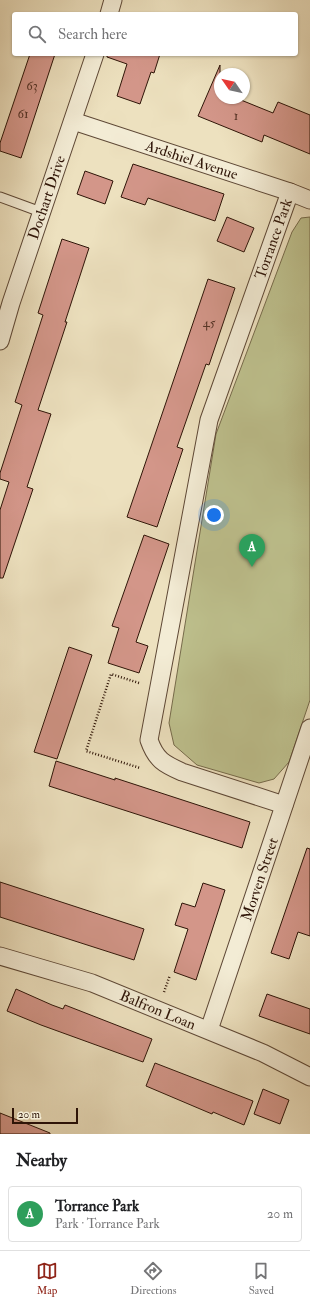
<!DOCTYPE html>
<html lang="en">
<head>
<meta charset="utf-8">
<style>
	:root { --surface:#fff; --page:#f6f6f6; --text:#202124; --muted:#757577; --line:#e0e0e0; --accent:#8f2418 }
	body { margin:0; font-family:"IM FELL Double Pica",serif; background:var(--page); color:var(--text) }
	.compass { position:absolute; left:214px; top:68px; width:36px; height:36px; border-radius:50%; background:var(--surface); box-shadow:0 1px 3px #0004; rotate:304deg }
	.scale { position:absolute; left:12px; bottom:10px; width:66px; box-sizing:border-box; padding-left:4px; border:2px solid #2f1508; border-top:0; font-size:11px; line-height:14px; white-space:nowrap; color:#2f1508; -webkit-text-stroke:3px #f3ecd5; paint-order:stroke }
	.you { position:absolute; left:214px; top:515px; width:14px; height:14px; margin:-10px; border:3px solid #fff; border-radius:50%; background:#1a73e8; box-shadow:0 0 0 6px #1a73e833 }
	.badge { display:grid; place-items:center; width:26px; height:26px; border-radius:50%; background:var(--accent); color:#fff; font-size:13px; font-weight:700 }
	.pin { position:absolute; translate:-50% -33px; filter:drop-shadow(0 1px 2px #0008) }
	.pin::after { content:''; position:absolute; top:21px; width:14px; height:12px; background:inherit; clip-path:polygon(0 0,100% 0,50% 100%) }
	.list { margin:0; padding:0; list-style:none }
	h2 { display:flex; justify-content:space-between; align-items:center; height:52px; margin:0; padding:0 16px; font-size:17px }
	h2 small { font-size:13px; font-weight:400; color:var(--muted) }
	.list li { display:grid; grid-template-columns:26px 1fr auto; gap:12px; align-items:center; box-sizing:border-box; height:56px; margin:0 8px 8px; padding:0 8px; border:1px solid var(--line); border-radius:4px }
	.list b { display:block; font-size:15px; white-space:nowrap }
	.list p { margin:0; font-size:13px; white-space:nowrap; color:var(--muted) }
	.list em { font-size:13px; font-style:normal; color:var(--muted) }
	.icon { flex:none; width:22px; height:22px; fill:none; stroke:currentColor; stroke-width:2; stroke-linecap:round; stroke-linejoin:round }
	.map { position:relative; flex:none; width:310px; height:1134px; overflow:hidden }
	.search { position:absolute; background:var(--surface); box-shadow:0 1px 3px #0004; left:12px; right:12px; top:12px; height:44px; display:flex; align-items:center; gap:10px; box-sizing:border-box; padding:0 14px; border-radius:4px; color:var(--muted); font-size:15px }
	.sheet { height:116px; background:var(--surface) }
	nav { display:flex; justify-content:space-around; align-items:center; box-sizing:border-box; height:56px; border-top:1px solid var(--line); background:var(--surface); font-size:11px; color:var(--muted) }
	nav a { display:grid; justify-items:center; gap:2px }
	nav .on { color:var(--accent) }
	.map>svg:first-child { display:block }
	.green { fill:#bec18e; stroke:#766b4b }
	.building { fill:#d39689; stroke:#2f1508 }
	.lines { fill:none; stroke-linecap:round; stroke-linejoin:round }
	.service-casing { stroke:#5e4836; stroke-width:11 }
	.minor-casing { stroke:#5e4836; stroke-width:19 }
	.path { stroke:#2f1508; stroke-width:2.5; stroke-dasharray:1 2; stroke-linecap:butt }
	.service { stroke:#f3ecd5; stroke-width:9 }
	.minor { stroke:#f3ecd5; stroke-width:17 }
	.labels { text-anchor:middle; stroke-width:3; stroke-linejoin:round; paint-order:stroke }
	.number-label { font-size:13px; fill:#583528 }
	.street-label { font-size:15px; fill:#2f1508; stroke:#f3ecd5 }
</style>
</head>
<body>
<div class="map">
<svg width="310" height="1134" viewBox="0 0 310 1134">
	<rect width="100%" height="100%" fill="#ede1bf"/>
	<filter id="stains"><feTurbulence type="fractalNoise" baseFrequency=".005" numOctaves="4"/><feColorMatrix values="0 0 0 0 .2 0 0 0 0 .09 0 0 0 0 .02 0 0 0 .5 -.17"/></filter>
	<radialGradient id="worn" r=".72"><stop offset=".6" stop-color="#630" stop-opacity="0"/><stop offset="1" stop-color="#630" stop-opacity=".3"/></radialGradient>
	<polygon class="green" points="310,217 310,700 289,762 274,779 259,783 197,765 174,745 169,723 216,434 292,232 301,218"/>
	<g class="building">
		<polygon points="30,54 55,54 21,158 0,151 0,143"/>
		<polygon points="107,54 160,54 154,73 151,72 140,104 117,96 127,64 107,57"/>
		<polygon points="220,65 220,98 236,98 273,113 278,102 310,115 310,154 264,135 262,142 198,116"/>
		<polygon points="133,164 224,194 215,221 148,198 145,205 121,197"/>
		<polygon points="85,171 113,181 105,204 77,194"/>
		<polygon points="227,217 254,228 244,252 217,241"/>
		<polygon points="62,239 89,248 65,322 67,322 38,410 51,414 27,487 33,489 3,578 0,578 0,510 9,482 0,479 0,473 22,405 15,402 43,315 38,313"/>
		<polygon points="208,279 235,288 209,365 206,364 177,447 183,449 157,527 127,517"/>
		<polygon points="144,535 169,544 136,642 148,646 139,673 108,663 119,628 112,626"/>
		<polygon points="69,647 92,655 57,759 34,752"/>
		<polygon points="56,761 115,780 115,778 250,822 242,848 49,786"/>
		<polygon points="307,848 310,849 310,936 298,932 289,959 271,953"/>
		<polygon points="0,882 144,929 134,960 0,917"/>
		<polygon points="203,883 225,890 196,980 174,972 188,929 175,925 182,903 195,907"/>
		<polygon points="16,989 52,1005 63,1009 65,1005 152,1039 143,1062 41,1025 7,1011"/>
		<polygon points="267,994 310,1009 310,1034 259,1016"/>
		<polygon points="155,1063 253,1101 244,1125 213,1112 212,1114 146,1086"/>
		<polygon points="263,1089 289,1100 280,1124 254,1114"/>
		<polygon points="0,1113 50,1133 50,1134 0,1134"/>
	</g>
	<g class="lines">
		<g class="service-casing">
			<polyline id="service" points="0,197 41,212"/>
		</g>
		<g class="minor-casing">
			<g id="minor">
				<polyline points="109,14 113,0"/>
				<path id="s1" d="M73,121L290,192L310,200"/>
				<path id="s2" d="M0,341L11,303L95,54"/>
				<path id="s3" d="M284,805L182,772C164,764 156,760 149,740L209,420L290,192"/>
				<path id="s4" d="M0,956L92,983L263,1053L310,1077"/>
				<path id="s5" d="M209,1030L310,728"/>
			</g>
		</g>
		<g class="path">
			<polyline points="139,683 111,674 86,751 140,768"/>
			<polyline points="164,992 170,975"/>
		</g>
		<use href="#service" class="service"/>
		<use href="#minor" class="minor"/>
	</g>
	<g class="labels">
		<g class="number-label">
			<text x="32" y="90">63</text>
			<text x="23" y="118">61</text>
			<text x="236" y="120">1</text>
			<text x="209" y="327">45</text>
		</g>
		<g class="street-label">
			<text dy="5" stroke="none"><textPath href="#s1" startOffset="125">Ardshiel Avenue</textPath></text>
			<text dy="5" stroke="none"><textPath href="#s2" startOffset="151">Dochart Drive</textPath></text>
			<text dy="5" stroke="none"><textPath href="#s3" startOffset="673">Torrance Park</textPath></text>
			<text dy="5" stroke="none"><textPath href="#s5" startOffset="159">Morven Street</textPath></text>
			<text dy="5" stroke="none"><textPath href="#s4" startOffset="167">Balfron Loan</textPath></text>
		</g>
	</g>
	<rect width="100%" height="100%" filter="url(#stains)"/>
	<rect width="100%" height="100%" fill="url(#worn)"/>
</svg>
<svg class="compass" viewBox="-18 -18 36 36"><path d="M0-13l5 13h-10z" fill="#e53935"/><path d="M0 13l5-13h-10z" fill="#757577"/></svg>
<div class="scale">20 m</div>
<div class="you"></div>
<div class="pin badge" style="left:252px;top:567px;background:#2e9e5b">A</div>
<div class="search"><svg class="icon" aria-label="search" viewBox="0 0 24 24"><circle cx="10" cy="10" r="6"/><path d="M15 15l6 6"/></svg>Search here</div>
</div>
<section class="sheet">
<h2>Nearby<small></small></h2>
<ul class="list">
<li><span class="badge" style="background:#2e9e5b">A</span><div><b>Torrance Park</b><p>Park · Torrance Park</p></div><em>20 m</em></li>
</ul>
</section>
<nav>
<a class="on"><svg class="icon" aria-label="map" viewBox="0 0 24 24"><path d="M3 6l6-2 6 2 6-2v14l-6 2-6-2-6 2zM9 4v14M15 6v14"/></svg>Map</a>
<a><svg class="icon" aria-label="directions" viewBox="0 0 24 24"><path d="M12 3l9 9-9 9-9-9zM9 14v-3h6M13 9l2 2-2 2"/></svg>Directions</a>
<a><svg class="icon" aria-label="saved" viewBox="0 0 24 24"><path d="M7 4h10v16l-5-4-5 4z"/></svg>Saved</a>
</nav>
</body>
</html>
